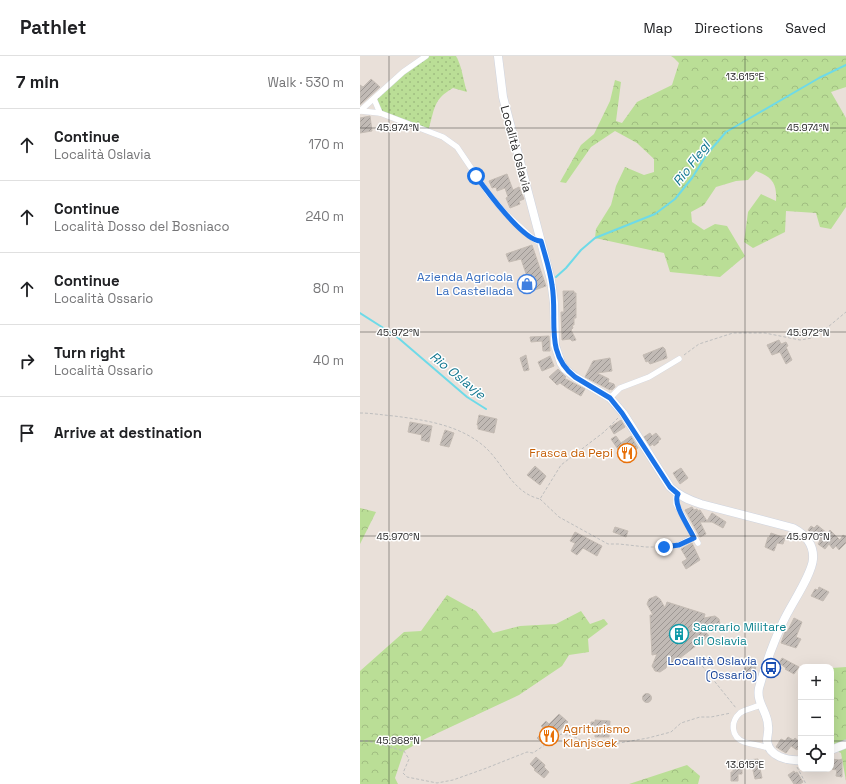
<!DOCTYPE html>
<html lang="en">
<head>
<meta charset="utf-8">
<style>
	:root { --surface:#fff; --page:#f6f6f6; --text:#202124; --muted:#757577; --line:#e0e0e0 }
	body { margin:0; font-family:"Space Grotesk",sans-serif; background:var(--page); color:var(--text) }
	.controls { position:absolute; right:12px; bottom:12px; display:grid; overflow:hidden; border-radius:8px; box-shadow:0 4px 16px #0002 }
	.controls button { width:36px; height:36px; display:grid; place-items:center; padding:0; border:0; border-bottom:1px solid var(--line); background:var(--surface); color:var(--text); font:20px sans-serif }
	.stop { position:absolute; width:12px; height:12px; margin:-9px; border:3px solid #1a73e8; border-radius:50%; background:#fff }
	.stop.end { background:#1a73e8; border-color:#fff; box-shadow:0 1px 4px #0008 }
	.list { margin:0; padding:0; list-style:none }
	h2 { display:flex; justify-content:space-between; align-items:center; height:52px; margin:0; padding:0 16px; font-size:17px }
	h2 small { font-size:13px; font-weight:400; color:var(--muted) }
	.list li { display:grid; grid-template-columns:26px 1fr auto; gap:12px; align-items:center; box-sizing:border-box; height:72px; padding:0 16px; border-top:1px solid var(--line) }
	.list b { display:block; font-size:15px; white-space:nowrap }
	.list p { margin:0; font-size:13px; white-space:nowrap; color:var(--muted) }
	.list em { font-size:13px; font-style:normal; color:var(--muted) }
	.icon { flex:none; width:22px; height:22px; fill:none; stroke:currentColor; stroke-width:2; stroke-linecap:round; stroke-linejoin:round }
	.map { position:relative; flex:none; width:486px; height:728px; overflow:hidden }
	header { display:flex; align-items:center; gap:24px; box-sizing:border-box; height:56px; padding:0 20px; background:var(--surface); border-bottom:1px solid var(--line) }
	header strong { font-size:19px }
	nav { display:flex; gap:22px; margin-inline-start:auto; font-size:14px }
	main { display:flex }
	aside { flex:1; background:var(--surface) }
	.map>svg:first-child { display:block }
	.grass { fill:url(#grass-dots) }
	.forest { fill:url(#forest-crowns) }
	.lines { fill:none; stroke-linecap:round; stroke-linejoin:round }
	.stream { stroke:#6edae8; stroke-width:2 }
	.building { fill:url(#building-hatch); stroke:#c4bbb3 }
	.street-casing { stroke:#ced4e0; stroke-width:6 }
	.secondary-casing { stroke:#ced4e0; stroke-width:9 }
	.path { stroke:#bebebe; stroke-width:1; stroke-dasharray:3 2; stroke-linecap:butt }
	.street { stroke:#fff; stroke-width:5.5 }
	.secondary { stroke:#fff; stroke-width:8 }
	.route { stroke:#1a73e8; stroke-width:5 }
	.ticks { fill:none; stroke:#272727; stroke-width:1; stroke-opacity:0.45 }
	.labels { text-anchor:middle; stroke-width:3; stroke-linejoin:round; paint-order:stroke }
	.street-label { font-size:12px; fill:#272727; stroke:#fff }
	.shop-label { font-size:12px; fill:#366cbe; stroke:#fff; text-anchor:end }
	.food-label { font-size:12px; fill:#c56008; stroke:#fff; text-anchor:end }
	.culture-label { font-size:12px; fill:#0d838f; stroke:#fff; text-anchor:start }
	.transit-label { font-size:12px; fill:#164399; stroke:#fff; text-anchor:end }
	.water-label { font-size:13px; font-style:italic; fill:#127790; stroke:#fff }
	.ticks-label { font-size:10px; text-anchor:middle; fill:#272727; stroke:#fff; stroke-width:3; stroke-linejoin:round; paint-order:stroke }
</style>
</head>
<body>
<header>
<strong>Pathlet</strong>
<nav><a>Map</a><a>Directions</a><a>Saved</a></nav>
</header>
<main>
<aside>
<h2>7 min<small>Walk · 530 m</small></h2>
<ul class="list">
<li><svg class="icon" aria-label="ahead" viewBox="0 0 24 24"><path d="M12 20V5M6 11l6-6 6 6"/></svg><div><b>Continue</b><p>Località Oslavia</p></div><em>170 m</em></li>
<li><svg class="icon" aria-label="ahead" viewBox="0 0 24 24"><path d="M12 20V5M6 11l6-6 6 6"/></svg><div><b>Continue</b><p>Località Dosso del Bosniaco</p></div><em>240 m</em></li>
<li><svg class="icon" aria-label="ahead" viewBox="0 0 24 24"><path d="M12 20V5M6 11l6-6 6 6"/></svg><div><b>Continue</b><p>Località Ossario</p></div><em>80 m</em></li>
<li><svg class="icon" aria-label="right" viewBox="0 0 24 24"><path d="M7 20v-9h11M14 6l5 5-5 5"/></svg><div><b>Turn right</b><p>Località Ossario</p></div><em>40 m</em></li>
<li><svg class="icon" aria-label="arrive" viewBox="0 0 24 24"><path d="M6 21V4h12l-3 4 3 4H6"/></svg><div><b>Arrive at destination</b></div></li>
</ul>
</aside>
<div class="map">
<svg width="486" height="728" viewBox="0 0 486 728">
	<defs>
		<pattern id="grass-dots" width="8" height="8" patternUnits="userSpaceOnUse"><rect width="8" height="8" fill="#bade96"/><path d="M2 2h.1M6 6h.1" fill="none" stroke="#a0be81" stroke-width="1.8" stroke-linecap="round"/></pattern>
		<pattern id="forest-crowns" width="20" height="18" patternUnits="userSpaceOnUse"><rect width="20" height="18" fill="#bade96"/><path d="M2 6a3 3 0 1 1 6 0M12 15a3 3 0 1 1 6 0" fill="none" stroke="#a0be81"/></pattern>
		<pattern id="building-hatch" width="6" height="6" patternUnits="userSpaceOnUse"><rect width="6" height="6" fill="#c1bab5"/><path d="M-1 1l2-2M0 6l6-6M5 7l2-2" fill="none" stroke="#9d9793"/></pattern>
	</defs>
	<rect width="100%" height="100%" fill="#e9e0d9"/>
	<path class="grass" d="M66,0H96C102,10 103,24 107,36L93,32C72,44 75,54 68,75L20,57L14,43Z"/>
	<g class="forest">
		<path d="M311,0H486V31L471,36L486,62V151L471,173L460,171L456,157L426,155L425,176L393,192L384,186L388,156L401,138L416,145C417,128 413,121 396,115L388,124L376,125L356,131L344,149L331,156L332,166L344,174L355,168L367,170L385,200L360,221L310,216L304,197L235,182L236,173L251,149L256,130L265,111L284,119L294,116V103L277,87L255,75L231,91L206,127L200,126L221,89L234,78L250,45L255,24L261,26L256,65L262,67L277,46L312,29L319,7L314,2Z"/>
		<polygon points="0,452 16,456 0,488"/>
		<polygon points="87,539 116,555 133,577 160,570 196,568 221,555 230,568 244,563 248,568 228,583 229,596 209,599 202,610 159,639 65,683 44,695 35,722 38,728 0,728 0,615 44,576 61,575"/>
		<polygon points="486,611 486,725 481,697 471,692 471,614 472,612"/>
		<polygon points="327,709 340,720 338,728 269,728"/>
	</g>
	<g class="lines">
		<g class="stream">
			<polyline points="196,221 206,212 221,194 235,182 295,158 315,143 332,122 347,98 366,76 459,22 486,9"/>
			<polyline points="0,257 36,280 107,341 126,353"/>
		</g>
	</g>
	<g class="building">
		<polygon points="11,23 20,31 0,49 0,29 3,31"/>
		<polygon points="10,60 12,75 0,77 0,62"/>
		<polygon points="147,118 153,134 159,131 164,143 159,145 160,148 150,152 146,142 148,141 145,132 137,135 136,131 132,132 129,125"/>
		<polygon points="172,189 186,230 172,235 161,203 149,206 146,198"/>
		<polygon points="203,235 214,235 214,237 216,237 216,262 214,262 214,269 212,269 213,272 211,274 216,284 212,285 210,283 202,284 201,256 204,256"/>
		<polygon points="189,280 190,295 183,295 182,285 171,286 170,281"/>
		<polygon points="419,284 421,288 426,286 428,290 426,291 432,304 426,308 420,296 412,299 407,289"/>
		<polygon points="303,291 305,293 307,302 290,308 288,305 286,306 283,299"/>
		<polygon points="166,299 169,314 164,315 160,302"/>
		<polygon points="190,300 194,310 182,315 178,306"/>
		<polygon points="250,302 252,315 237,317 249,323 248,326 254,328 255,331 252,334 250,333 250,334 225,321 233,305"/>
		<polygon points="198,313 206,321 204,322 225,333 221,340 207,332 200,327 197,329 189,321"/>
		<polygon points="119,359 137,363 134,377 118,373 118,369 117,369"/>
		<polygon points="261,364 265,371 254,378 250,371"/>
		<polygon points="50,366 72,370 69,386 61,384 62,379 48,376"/>
		<polygon points="85,374 94,377 89,391 80,389"/>
		<polygon points="290,377 292,380 296,377 301,383 298,385 299,386 294,390 293,388 290,390 284,381"/>
		<polygon points="256,380 261,387 271,380 278,392 273,395 275,399 266,405 251,383"/>
		<polygon points="175,410 186,420 180,429 167,419"/>
		<polygon points="321,412 328,422 320,428 313,417"/>
		<polygon points="332,451 334,454 337,453 338,455 340,454 347,465 352,457 366,466 363,472 352,466 340,466 346,478 340,481 325,454"/>
		<polygon points="457,469 467,477 470,474 480,484 483,479 486,481 486,487 479,494 476,490 473,493 469,488 465,493 458,488 460,485 448,474 451,470 454,472"/>
		<polygon points="255,471 268,475 266,481 253,476"/>
		<polygon points="215,476 242,490 237,500 223,492 217,499 211,495 215,487 210,485"/>
		<polygon points="411,477 425,482 423,488 417,487 414,495 405,491 408,481 409,482"/>
		<polygon points="332,487 340,504 326,513 322,506 327,503 321,493"/>
		<polygon points="459,531 469,536 463,545 451,540 455,533 458,534"/>
		<polygon points="296,540 300,543 305,552 307,546 345,558 344,562 355,560 359,563 360,568 356,574 345,575 349,580 312,608 308,603 306,612 300,616 295,615 292,610 297,598 292,599 290,559 293,559 287,548 289,543"/>
		<polygon points="434,562 442,566 436,581 441,583 436,592 421,587 425,576 427,576"/>
		<polygon points="422,602 439,611 434,618 425,613 426,612 419,607"/>
		<polygon points="388,608 396,609 394,622 383,620 385,612 387,612"/>
		<circle cx="287" cy="642" r="4.5"/>
		<polygon points="199,658 208,666 184,689 177,682 185,674 181,670 186,665 189,668"/>
		<polygon points="235,664 250,665 249,681 235,681 235,672 231,672 231,666 235,666"/>
		<polygon points="428,681 433,684 435,682 441,687 437,694 431,690 426,697 416,691 421,683 425,685"/>
		<polygon points="176,701 185,709 184,711 189,716 184,722 174,714 175,713 170,708"/>
		<polygon points="398,703 402,722 395,723 392,710 388,711 387,704"/>
		<polygon points="472,703 479,704 482,703 482,721 476,720 477,714 471,713"/>
		<polygon points="373,712 382,712 382,718 378,718 378,725 371,725 371,716 373,716"/>
		<polygon points="434,715 435,717 437,716 443,726 440,728 434,728 428,719"/>
	</g>
	<g class="lines">
		<g class="street-casing">
			<g id="street">
				<polyline points="14,43 20,57"/>
				<polyline points="0,55 43,16 66,0"/>
				<polyline points="1,55 20,57 83,81 97,91 128,137 146,158 170,180 177,185 181,185"/>
				<polyline points="250,342 260,332 289,321 319,303"/>
				<polyline points="318,438 316,441 316,448 338,487"/>
				<polyline points="319,489 334,481"/>
				<path d="M400,649C394,652 385,653 380,657C370,666 371,681 384,686C390,688 398,689 405,691L409,690"/>
			</g>
		</g>
		<g class="secondary-casing">
			<g id="secondary">
				<path d="M138,0L143,41L191,224L194,247L195,289L201,307L205,313L215,321L250,342L263,357L310,431C319,440 329,444 341,448L433,472C446,479 454,489 453,503C452,519 430,550 423,566C413,587 405,610 399,632C396,647 408,656 408,670C409,675 407,680 407,685C409,701 428,705 441,704"/>
				<polyline points="471,694 486,688"/>
			</g>
		</g>
		<g class="path">
			<polyline points="324,299 339,288 373,277 405,277 440,284 452,282 462,276 486,256"/>
			<path d="M0,357C11,357 22,359 34,360C65,364 101,369 126,392C144,409 153,437 180,443L201,409L244,376L258,362"/>
			<polyline points="180,443 199,461 248,488 259,488 286,491 313,491"/>
			<polyline points="339,606 376,652"/>
			<polyline points="0,685 8,685 44,695 49,703 43,717 47,721 77,727 93,724 124,713 167,696 173,697 201,678 213,680 231,689 248,689 288,682 311,676 321,667 340,661 351,661 371,657"/>
			<polyline points="437,711 446,728"/>
		</g>
		<use href="#street" class="street"/>
		<use href="#secondary" class="secondary"/>
	</g>
	<g class="lines">
		<path class="route" d="M116,120C126,134 164,186 181,185C185,199 190,214 192,229C198,263 184,297 215,321L250,342L262,357L310,431L318,438C312,448 329,471 334,482L319,489L304,491"/>
	</g>
	<path class="ticks" d="M29,0V728M385,0V728M0,72H486M0,276H486M0,480H486M0,685H441M471,685H486"/>
	<defs>
		<g id="shop-ring" transform="scale(1)"><circle r="9.5" fill="#fff" stroke="#3f7fe0" stroke-width="1.5"/><path d="M-5-2.5h2.3a2.7 3.5 0 0 1 5.4 0H5L5.5 6h-11ZM-1.5-2.5h3a1.5 2.3 0 0 0-3 0Z" fill="#3f7fe0"/></g>
		<g id="restaurant-ring" transform="scale(1)"><circle r="9.5" fill="#fff" stroke="#e8710a" stroke-width="1.5"/><path d="M-5-6h1v4h1v-4h1v4h1v-4h1v5L-1.5 .5V6h-2V.5L-5-1ZM5-6V6H3V1.5H1.5Q1.5-4 5-6Z" fill="#e8710a"/></g>
		<g id="building-ring" transform="scale(1)"><circle r="9.5" fill="#fff" stroke="#0f9aa8" stroke-width="1.5"/><path d="M-4-6H4V6H1V3H-1V6H-4ZM-2.5-4.3h1.7v1.8h-1.7ZM.8-4.3h1.7v1.8H.8ZM-2.5-1h1.7V.8h-1.7ZM.8-1h1.7V.8H.8Z" fill="#0f9aa8"/></g>
		<g id="bus-ring" transform="scale(1)"><circle r="9.5" fill="#fff" stroke="#1a4fb4" stroke-width="1.5"/><path d="M-5-6H5V4H4V6H2V4H-2V6H-4V4H-5ZM-3.5-4V0h7V-4ZM-3.5 1.2v1.5H-2V1.2ZM2 1.2v1.5H3.5V1.2Z" fill="#1a4fb4"/></g>
	</defs>
	<g fill-rule="evenodd">
		<use href="#shop-ring" x="167" y="228"/>
		<use href="#restaurant-ring" x="267" y="397"/>
		<use href="#building-ring" x="319" y="578"/>
		<use href="#bus-ring" x="411" y="612"/>
		<use href="#restaurant-ring" x="189" y="680"/>
	</g>
	<g class="labels">
		<g class="street-label">
			<text transform="translate(156 93) rotate(75)" y="4">Località Oslavia</text>
		</g>
		<g class="shop-label">
			<text x="153" y="225">Azienda Agricola<tspan x="153" dy="14">La Castellada</tspan></text>
		</g>
		<g class="food-label">
			<text x="253" y="401">Frasca da Pepi</text>
			<text x="203" y="677" text-anchor="start">Agriturismo<tspan x="203" dy="14">Klanjscek</tspan></text>
		</g>
		<g class="culture-label">
			<text x="333" y="575">Sacrario Militare<tspan x="333" dy="14">di Oslavia</tspan></text>
		</g>
		<g class="transit-label">
			<text x="397" y="609">Località Oslavia<tspan x="397" dy="14">(Ossario)</tspan></text>
		</g>
		<g class="water-label">
			<text transform="translate(331 107) rotate(-53)" y="5">Rio Flegl</text>
			<text transform="translate(98 319) rotate(39)" y="5">Rio Oslavje</text>
		</g>
	</g>
	<g class="ticks-label">
		<text x="385" y="24">13.615°E</text>
		<text x="38" y="75">45.974°N</text>
		<text x="448" y="75">45.974°N</text>
		<text x="38" y="280">45.972°N</text>
		<text x="448" y="280">45.972°N</text>
		<text x="38" y="484">45.970°N</text>
		<text x="448" y="484">45.970°N</text>
		<text x="38" y="688">45.968°N</text>
		<text x="385" y="712">13.615°E</text>
	</g>
</svg>
<div class="controls">
<button>+</button>
<button>−</button>
<button><svg class="icon" aria-label="locate" viewBox="0 0 24 24"><circle cx="12" cy="12" r="6"/><path d="M12 2v4M12 18v4M2 12h4M18 12h4"/></svg></button>
</div>
<div class="stop" style="left:116px;top:120px"></div>
<div class="stop end" style="left:304px;top:491px"></div>
</div>
</main>
</body>
</html>
